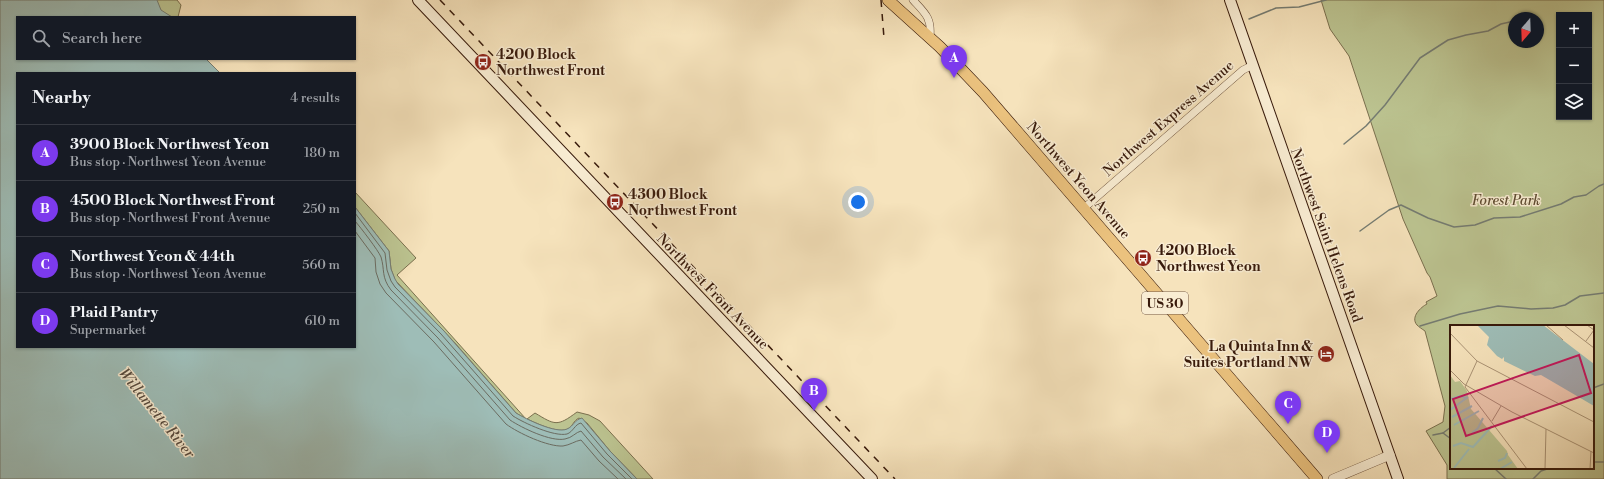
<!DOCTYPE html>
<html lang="en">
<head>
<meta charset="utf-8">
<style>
	:root { --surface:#171b24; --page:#20242c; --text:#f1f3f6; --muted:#9ea1a6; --line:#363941; --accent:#7c3aed }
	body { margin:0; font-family:"Libre Bodoni",serif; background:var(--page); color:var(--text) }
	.controls { position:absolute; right:12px; top:12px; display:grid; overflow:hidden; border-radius:0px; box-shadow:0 1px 3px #0004 }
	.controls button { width:36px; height:36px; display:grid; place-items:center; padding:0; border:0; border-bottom:1px solid var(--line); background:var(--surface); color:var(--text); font:20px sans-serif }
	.compass { position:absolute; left:1508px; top:12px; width:36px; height:36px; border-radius:50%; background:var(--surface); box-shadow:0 1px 3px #0004; rotate:199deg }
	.you { position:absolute; left:858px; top:202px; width:14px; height:14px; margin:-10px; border:3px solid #fff; border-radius:50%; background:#1a73e8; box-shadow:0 0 0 6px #1a73e833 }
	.badge { display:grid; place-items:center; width:26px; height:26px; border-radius:50%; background:var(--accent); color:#fff; font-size:13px; font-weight:700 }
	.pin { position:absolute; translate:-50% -33px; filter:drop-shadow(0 1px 2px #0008) }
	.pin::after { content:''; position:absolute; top:21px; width:14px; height:12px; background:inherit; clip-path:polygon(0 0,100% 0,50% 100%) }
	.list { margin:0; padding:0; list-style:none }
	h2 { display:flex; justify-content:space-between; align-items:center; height:52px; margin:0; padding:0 16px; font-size:17px }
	h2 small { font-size:13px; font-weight:400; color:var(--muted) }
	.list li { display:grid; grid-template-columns:26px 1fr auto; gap:12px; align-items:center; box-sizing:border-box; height:56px; padding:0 16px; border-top:1px solid var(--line) }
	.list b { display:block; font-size:15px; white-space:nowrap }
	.list p { margin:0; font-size:13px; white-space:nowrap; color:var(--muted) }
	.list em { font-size:13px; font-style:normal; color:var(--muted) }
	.icon { flex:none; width:22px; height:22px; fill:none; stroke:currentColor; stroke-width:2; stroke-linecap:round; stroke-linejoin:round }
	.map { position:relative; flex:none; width:1604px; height:479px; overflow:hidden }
	.search { position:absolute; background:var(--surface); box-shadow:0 1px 3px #0004; left:16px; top:16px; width:340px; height:44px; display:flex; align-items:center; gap:10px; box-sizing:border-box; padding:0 14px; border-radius:0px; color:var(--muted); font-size:15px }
	.panel { position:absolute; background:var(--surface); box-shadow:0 1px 3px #0004; left:16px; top:72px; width:340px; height:276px; border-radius:0px }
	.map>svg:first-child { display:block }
	.green { fill:#bcc491; stroke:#7a6f4e; fill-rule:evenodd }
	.water { fill:#9ebdb7; stroke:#757c72 }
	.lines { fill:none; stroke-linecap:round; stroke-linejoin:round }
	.shore { stroke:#6b6c61; stroke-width:1 }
	.stream { stroke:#757c72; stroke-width:1.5 }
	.minor-casing { stroke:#684c37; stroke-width:8 }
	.tertiary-casing { stroke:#684c37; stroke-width:10 }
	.secondary-casing { stroke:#381a0b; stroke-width:12 }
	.trunk-casing { stroke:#381a0b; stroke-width:12 }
	.minor { stroke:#f9edd3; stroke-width:7 }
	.tertiary { stroke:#f9edd3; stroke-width:9 }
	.secondary { stroke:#f9edd3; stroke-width:10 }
	.trunk { stroke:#ebc27e; stroke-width:11 }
	.rail { stroke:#381a0b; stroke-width:1.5; stroke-dasharray:7 7; stroke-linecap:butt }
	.labels { text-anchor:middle; stroke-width:3; stroke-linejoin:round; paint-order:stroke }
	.shield { fill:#f9edd3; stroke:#725947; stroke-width:1 }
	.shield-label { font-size:13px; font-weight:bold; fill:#381a0b }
	.poi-label { font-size:14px; font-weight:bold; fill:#381a0b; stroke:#f9edd3; text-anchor:start }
	.street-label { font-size:14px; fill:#381a0b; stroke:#f9edd3 }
	.park-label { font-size:14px; font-style:italic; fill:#604d33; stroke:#f9edd3 }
	.water-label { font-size:15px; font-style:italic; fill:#574b3f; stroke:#f9edd3 }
	.inset-river { fill:none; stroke:#9ebdb7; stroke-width:2 }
	.inset-road { fill:none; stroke:#aa9375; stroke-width:1 }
	.view { fill:#c2185b; fill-opacity:0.15; stroke:#c2185b; stroke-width:2 }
	.inset-edge { fill:none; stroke:#381a0b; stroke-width:2 }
</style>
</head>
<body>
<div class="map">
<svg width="1604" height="479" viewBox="0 0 1604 479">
	<rect width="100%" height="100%" fill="#f6e3bc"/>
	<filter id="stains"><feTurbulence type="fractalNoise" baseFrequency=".005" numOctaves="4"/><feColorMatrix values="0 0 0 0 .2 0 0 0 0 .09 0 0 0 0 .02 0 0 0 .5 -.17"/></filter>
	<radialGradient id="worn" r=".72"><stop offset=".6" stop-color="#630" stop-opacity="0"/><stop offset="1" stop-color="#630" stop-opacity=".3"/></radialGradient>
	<g class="green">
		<polygon points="134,0 177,0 181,5 178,17 157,17"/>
		<path d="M1321,0H1604V479H1447V465L1426,431L1443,422L1445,406L1425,331C1422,329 1419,327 1417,325C1410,317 1421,307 1427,304L1426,302L1437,296L1430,277L1427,273L1403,219L1349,56L1330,29ZM1559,15H1589V117H1559ZM1514,18H1538V42H1514ZM1451,326H1593V468H1451Z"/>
		<polygon points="355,192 416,258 397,275 526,419 516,413 510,406 455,343 395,280 391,269 389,251 355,207"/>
		<path d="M577,412L589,415L600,421L653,479H637L610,451L587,423L579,418C573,421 573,426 568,429C558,434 536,423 527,419L535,413C555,425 557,427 577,412Z"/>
	</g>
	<path class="water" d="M0,0H157L161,10L172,17H17V59H206L220,73H17V347H355V207L389,251L391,269L395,279L398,284L444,331L516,413C526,419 556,434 567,429C574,426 574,420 582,418L610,451L637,479H0Z"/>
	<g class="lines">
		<g class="shore">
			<path d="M355,213L385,253L387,270L391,281L395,287L441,334L513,416C524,423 554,437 567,434C573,432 575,424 581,423L607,454L632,479"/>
			<path d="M355,221C361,228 378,250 381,257C385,270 381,277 391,290L438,338L510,420C522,428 551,442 565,439C572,438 576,432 581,431L603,457L626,479"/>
			<path d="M355,231L375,258L376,272L380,284L386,293L434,342L506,424C518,433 548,447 563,446C570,445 575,441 581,440L599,461L618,479"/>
		</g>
		<g class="stream">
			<polyline points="1249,19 1276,8 1299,7 1326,0"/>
			<polyline points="1344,144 1366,126 1385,105 1420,58 1448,40 1466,35 1488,31 1501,24 1514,21"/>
			<polyline points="1360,231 1389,210 1401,205 1428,218 1454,227 1475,225 1494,218 1520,217 1561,204 1574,197 1586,195 1599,186 1604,184"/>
			<polyline points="1420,326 1460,314 1498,306 1531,309 1553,308 1565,305 1580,296 1604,293"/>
			<polyline points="1593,388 1604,384"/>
			<polyline points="1443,433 1451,439"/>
			<polyline points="1433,435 1443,433 1451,427"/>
			<polyline points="1593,462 1604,462"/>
			<polyline points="1494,468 1506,479"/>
			<polyline points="1533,479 1541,471 1550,468"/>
		</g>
		<g class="minor-casing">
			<g id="minor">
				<path d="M913,0C925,13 932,18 930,37"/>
				<polyline points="1083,209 1243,70 1253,65"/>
			</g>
		</g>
		<g class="tertiary-casing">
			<polyline id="tertiary" points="1333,479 1390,455"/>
		</g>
		<g class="secondary-casing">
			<g id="secondary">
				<polyline points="418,0 872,479"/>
				<polyline points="1230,0 1398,479"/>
			</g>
		</g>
		<g class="trunk-casing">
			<polyline id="trunk" points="888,0 940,47 983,92 1317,479"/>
		</g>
		<use href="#minor" class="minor"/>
		<use href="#tertiary" class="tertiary"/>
		<use href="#secondary" class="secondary"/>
		<use href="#trunk" class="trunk"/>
		<g class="rail">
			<polyline points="440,0 895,479"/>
			<polyline points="881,0 884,38"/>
		</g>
	</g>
	<defs>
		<g id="bus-disc" transform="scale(0.9)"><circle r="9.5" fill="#8f2418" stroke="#f9edd3"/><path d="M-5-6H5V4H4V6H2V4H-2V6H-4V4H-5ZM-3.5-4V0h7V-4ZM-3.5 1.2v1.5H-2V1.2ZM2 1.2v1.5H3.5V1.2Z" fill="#fff"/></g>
		<g id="hotel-disc" transform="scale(0.9)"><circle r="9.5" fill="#8f2418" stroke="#f9edd3"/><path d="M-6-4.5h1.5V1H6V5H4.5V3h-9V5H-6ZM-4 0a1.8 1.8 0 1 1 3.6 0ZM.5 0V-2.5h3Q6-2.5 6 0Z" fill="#fff"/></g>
	</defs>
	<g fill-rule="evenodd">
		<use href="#bus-disc" x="483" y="62"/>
		<use href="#bus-disc" x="615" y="202"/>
		<use href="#bus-disc" x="1143" y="258"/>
		<use href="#hotel-disc" x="1326" y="354"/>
	</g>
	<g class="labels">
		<rect class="shield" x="1142" y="292" width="46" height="22" rx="3"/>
		<g class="shield-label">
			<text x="1165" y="308">US 30</text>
		</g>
		<g class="poi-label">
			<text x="496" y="59">4200 Block<tspan x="496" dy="16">Northwest Front</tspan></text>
			<text x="628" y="199">4300 Block<tspan x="628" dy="16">Northwest Front</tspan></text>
			<text x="1156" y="255">4200 Block<tspan x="1156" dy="16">Northwest Yeon</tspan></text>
			<text x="1313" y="351" text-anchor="end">La Quinta Inn &amp;<tspan x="1313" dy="16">Suites Portland NW</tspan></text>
		</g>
		<g class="street-label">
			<text transform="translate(1168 118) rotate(-41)" y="5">Northwest Express Avenue</text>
			<text transform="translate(1079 180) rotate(49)" y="5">Northwest Yeon Avenue</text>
			<text transform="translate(1327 235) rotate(70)" y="5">Northwest Saint Helens Road</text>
			<text transform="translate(713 291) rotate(46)" y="5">Northwest Front Avenue</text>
		</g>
		<g class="park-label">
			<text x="1506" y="205">Forest Park</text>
		</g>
		<g class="water-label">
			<text transform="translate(157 413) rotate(51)" y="5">Willamette River</text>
		</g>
	</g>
	<g transform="translate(1450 325)">
		<rect width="144" height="144" fill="#f6e3bc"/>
		<path d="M0,50L5,57L10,56L17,66L21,84L57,126L58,130L68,144H0Z" fill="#bcc491"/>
		<path d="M27,0H93L144,39V81L91,50L85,51L54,36V32L52,34L47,31L37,20L39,12Z" fill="#9ebdb7"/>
		<path class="inset-river" d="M0,74L10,71L17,73M0,85L18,72M2,92L22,81M4,100L29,86M22,108L28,103L33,93M3,121L11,118L23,122L42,101M48,136L55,133L57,128M4,143L19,124M50,144L62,137"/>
		<path class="inset-road" d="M96,0L113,15M114,0L144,23M0,8L27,36M136,16L144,5L137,0M0,45L14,59L62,87L144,128M42,96L51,81M77,144L15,62L27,36L144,97M95,144L96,104M140,144L141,126"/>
		<path class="view" d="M129,30L141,68L16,111L3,74Z"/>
		<rect width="144" height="144" class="inset-edge"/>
	</g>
	<rect width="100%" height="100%" filter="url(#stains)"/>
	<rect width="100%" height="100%" fill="url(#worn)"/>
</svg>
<div class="controls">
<button>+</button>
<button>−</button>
<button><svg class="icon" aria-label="layers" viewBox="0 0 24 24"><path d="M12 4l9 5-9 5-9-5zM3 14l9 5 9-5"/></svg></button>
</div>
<svg class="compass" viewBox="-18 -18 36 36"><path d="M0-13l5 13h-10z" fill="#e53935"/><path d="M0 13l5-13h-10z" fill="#9ea1a6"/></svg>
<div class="you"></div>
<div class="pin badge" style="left:954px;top:78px">A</div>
<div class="pin badge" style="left:814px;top:411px">B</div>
<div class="pin badge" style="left:1288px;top:424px">C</div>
<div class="pin badge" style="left:1327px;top:453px">D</div>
<div class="search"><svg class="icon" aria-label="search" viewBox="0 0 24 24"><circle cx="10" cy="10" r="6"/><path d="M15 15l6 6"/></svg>Search here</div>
<section class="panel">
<h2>Nearby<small>4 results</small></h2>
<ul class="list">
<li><span class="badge">A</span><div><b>3900 Block Northwest Yeon</b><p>Bus stop · Northwest Yeon Avenue</p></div><em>180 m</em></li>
<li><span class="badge">B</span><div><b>4500 Block Northwest Front</b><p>Bus stop · Northwest Front Avenue</p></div><em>250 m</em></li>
<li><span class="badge">C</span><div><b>Northwest Yeon &amp; 44th</b><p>Bus stop · Northwest Yeon Avenue</p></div><em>560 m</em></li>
<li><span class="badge">D</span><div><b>Plaid Pantry</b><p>Supermarket</p></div><em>610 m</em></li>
</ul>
</section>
</div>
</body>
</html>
